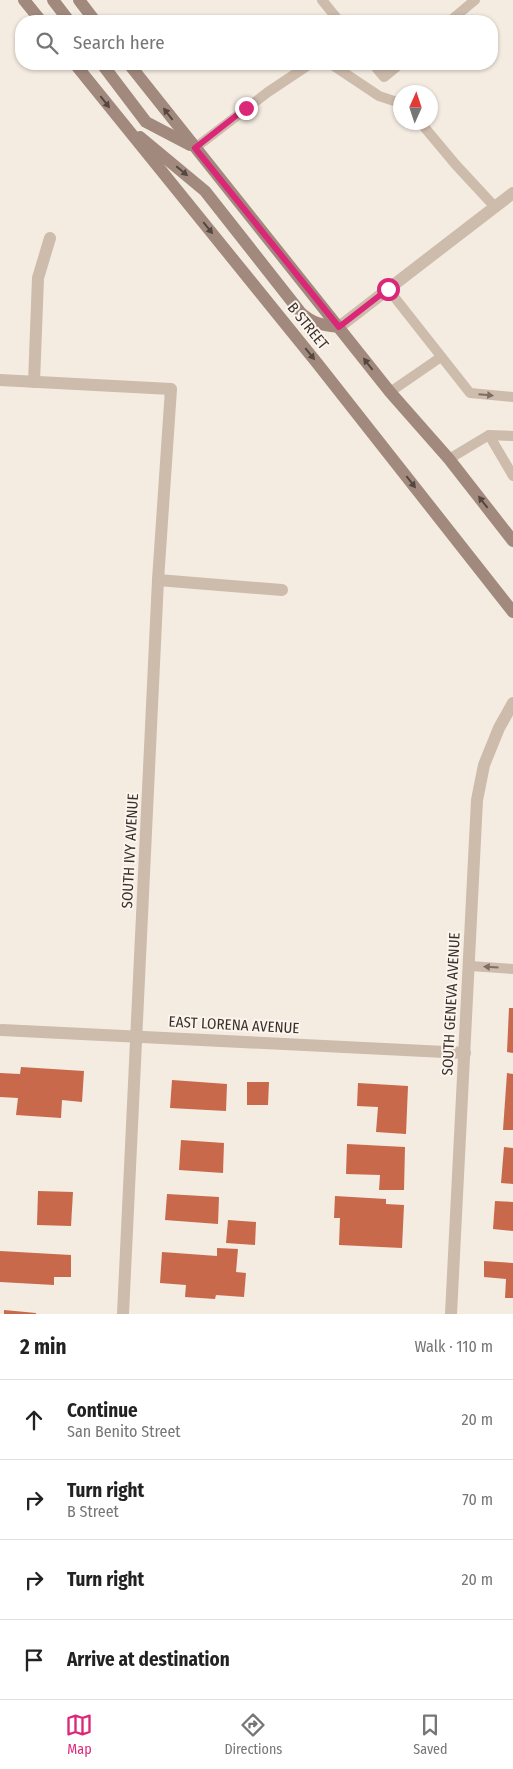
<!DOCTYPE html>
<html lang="en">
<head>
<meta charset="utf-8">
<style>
	:root { --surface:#fff; --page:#f2f2f2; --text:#222; --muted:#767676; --line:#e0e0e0; --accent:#db2777 }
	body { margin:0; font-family:"Fira Sans Condensed",sans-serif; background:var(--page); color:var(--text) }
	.compass { position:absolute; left:393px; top:85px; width:45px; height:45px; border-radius:50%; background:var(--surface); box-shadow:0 1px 4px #0004; rotate:3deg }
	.stop { position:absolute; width:15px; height:15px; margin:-11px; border:4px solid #db2777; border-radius:50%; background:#fff }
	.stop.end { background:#db2777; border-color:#fff; box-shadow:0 1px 5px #0008 }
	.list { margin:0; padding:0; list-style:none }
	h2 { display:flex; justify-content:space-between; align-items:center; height:65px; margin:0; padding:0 20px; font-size:21px }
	h2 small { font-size:16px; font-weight:400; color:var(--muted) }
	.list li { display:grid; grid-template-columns:32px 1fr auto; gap:15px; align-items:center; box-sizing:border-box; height:80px; padding:0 20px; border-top:1px solid var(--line) }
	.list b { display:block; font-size:19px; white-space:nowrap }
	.list p { margin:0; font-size:16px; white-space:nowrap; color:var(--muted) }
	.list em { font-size:16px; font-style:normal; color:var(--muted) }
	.icon { flex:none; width:28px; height:28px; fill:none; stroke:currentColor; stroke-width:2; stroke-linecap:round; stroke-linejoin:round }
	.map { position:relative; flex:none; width:513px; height:1314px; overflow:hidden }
	.search { position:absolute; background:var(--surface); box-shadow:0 1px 4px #0004; left:15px; right:15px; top:15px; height:55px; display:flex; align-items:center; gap:12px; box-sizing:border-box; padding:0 18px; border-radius:20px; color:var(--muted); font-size:19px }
	.sheet { height:385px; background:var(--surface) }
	nav { display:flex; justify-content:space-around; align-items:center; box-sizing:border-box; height:70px; border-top:1px solid var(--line); background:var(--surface); font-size:14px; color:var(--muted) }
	nav a { display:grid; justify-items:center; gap:2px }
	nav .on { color:var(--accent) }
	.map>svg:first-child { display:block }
	.building { fill:#c8694b }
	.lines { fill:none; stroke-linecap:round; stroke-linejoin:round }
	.lane { stroke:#cdbbac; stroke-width:10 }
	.street { stroke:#cdbbac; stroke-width:12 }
	.secondary { stroke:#a18a7d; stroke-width:12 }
	.oneway { fill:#544640 }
	.oneway2 { fill:#7d6f65 }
	.route { stroke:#db2777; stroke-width:6 }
	.labels { text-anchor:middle; stroke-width:4; stroke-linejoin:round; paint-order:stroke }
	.street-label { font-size:15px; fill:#3b302b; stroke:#fbf5ee }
</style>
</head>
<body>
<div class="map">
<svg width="513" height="1314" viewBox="0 0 513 1314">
	<rect width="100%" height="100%" fill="#f4ebe1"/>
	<g class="building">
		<polygon points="509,1008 513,1008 513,1053 507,1052"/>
		<polygon points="21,1067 84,1071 82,1102 62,1100 61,1118 16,1115 18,1098 0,1097 0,1073 20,1074"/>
		<polygon points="507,1073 513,1074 513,1130 503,1130"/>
		<polygon points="172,1080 227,1084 226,1111 170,1108"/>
		<polygon points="247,1082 269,1082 268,1105 247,1105"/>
		<polygon points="358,1083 408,1086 406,1134 376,1132 378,1107 357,1106"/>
		<polygon points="181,1140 224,1143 223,1173 179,1170"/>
		<polygon points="347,1144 405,1147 404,1190 379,1190 380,1175 346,1174"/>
		<polygon points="504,1147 513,1148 513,1184 501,1183"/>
		<polygon points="38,1191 73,1192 71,1226 37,1225"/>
		<polygon points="167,1194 219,1197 218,1224 165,1220"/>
		<polygon points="335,1196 386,1199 386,1204 404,1205 402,1248 339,1245 340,1218 334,1218"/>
		<polygon points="495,1201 513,1202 513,1231 493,1229"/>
		<polygon points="228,1220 256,1222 255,1245 226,1243"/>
		<polygon points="217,1248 238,1249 236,1272 246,1273 244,1297 216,1295 215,1299 185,1297 186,1285 160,1283 162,1252 217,1256"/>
		<polygon points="0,1251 71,1255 71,1277 54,1277 54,1285 0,1282"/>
		<polygon points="484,1261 513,1263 513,1298 505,1298 506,1279 484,1277"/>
		<polygon points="4,1310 36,1313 36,1314 4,1314"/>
	</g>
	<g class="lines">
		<g class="lane">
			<polyline points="322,0 339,21"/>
			<polyline points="450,21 475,0"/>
			<polyline points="331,64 379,96 400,103"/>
			<polyline points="373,64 384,77 400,64"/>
			<polyline points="420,122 456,165 495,207"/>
			<polyline points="195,148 268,92 310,64"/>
			<polyline points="388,289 470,393 513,397"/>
			<polyline points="390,392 441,357"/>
			<polyline points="489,435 513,476"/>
			<polyline points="449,459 489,435 513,436"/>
			<polyline points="470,966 513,969"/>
		</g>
		<g class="street">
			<polyline points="339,327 513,193"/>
			<polyline points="0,380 171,389 158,580 123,1314"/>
			<polyline points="34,382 38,278 50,238"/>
			<polyline points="158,580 282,590"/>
			<polyline points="2,1030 465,1053"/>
			<polyline points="451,1314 477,800 484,765 499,728 513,703"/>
		</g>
		<g class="secondary">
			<polyline points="24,0 41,21"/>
			<polyline points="53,0 69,21"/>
			<polyline points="79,0 95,21"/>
			<polyline points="75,64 317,363 513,612"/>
			<polyline points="102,64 146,122 190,145"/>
			<polyline points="129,64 390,392 449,459 513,541"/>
			<path d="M140,137L205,191L301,313C313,324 323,325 339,327"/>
		</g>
	</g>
	<defs><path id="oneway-solid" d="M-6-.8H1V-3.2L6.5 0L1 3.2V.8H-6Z" transform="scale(1.25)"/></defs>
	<g class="oneway">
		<use href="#oneway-solid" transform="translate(105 102) rotate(52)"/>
		<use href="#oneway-solid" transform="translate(168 114) rotate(-128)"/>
		<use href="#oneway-solid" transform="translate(182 171) rotate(40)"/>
		<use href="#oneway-solid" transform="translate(208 228) rotate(51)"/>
		<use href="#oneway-solid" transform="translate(310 354) rotate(51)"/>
		<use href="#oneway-solid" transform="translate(368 364) rotate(-128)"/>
		<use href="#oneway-solid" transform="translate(411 482) rotate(52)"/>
		<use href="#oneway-solid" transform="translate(483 502) rotate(-128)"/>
	</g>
	<g class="oneway2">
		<use href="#oneway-solid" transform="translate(486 395) rotate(5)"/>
		<use href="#oneway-solid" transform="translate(491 967) rotate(-177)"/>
	</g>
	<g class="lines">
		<polyline class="route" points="246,108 195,148 339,327 388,289"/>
	</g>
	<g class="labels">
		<g class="street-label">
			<text transform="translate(308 326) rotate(51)" y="5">B STREET</text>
			<text transform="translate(130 851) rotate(-87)" y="5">SOUTH IVY AVENUE</text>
			<text transform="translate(451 1004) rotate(-87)" y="5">SOUTH GENEVA AVENUE</text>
			<text transform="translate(234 1025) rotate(3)" y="5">EAST LORENA AVENUE</text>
		</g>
	</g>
</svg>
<svg class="compass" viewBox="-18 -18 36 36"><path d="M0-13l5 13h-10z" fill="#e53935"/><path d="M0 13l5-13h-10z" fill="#767676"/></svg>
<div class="stop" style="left:388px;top:289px"></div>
<div class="stop end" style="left:246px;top:108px"></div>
<div class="search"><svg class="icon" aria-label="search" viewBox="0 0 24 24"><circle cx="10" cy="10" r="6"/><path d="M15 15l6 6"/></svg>Search here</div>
</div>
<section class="sheet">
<h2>2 min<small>Walk · 110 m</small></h2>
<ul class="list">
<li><svg class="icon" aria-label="ahead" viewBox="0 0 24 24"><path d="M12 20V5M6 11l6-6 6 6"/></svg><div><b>Continue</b><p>San Benito Street</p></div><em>20 m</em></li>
<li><svg class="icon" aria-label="right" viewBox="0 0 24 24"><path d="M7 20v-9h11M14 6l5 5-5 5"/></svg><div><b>Turn right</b><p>B Street</p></div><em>70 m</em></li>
<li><svg class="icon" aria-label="right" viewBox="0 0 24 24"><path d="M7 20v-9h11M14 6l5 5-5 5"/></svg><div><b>Turn right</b></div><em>20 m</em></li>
<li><svg class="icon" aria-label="arrive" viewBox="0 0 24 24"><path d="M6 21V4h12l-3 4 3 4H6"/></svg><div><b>Arrive at destination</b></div></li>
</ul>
</section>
<nav>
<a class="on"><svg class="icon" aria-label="map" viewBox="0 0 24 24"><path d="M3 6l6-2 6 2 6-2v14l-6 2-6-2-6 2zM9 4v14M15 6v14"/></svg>Map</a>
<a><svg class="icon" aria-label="directions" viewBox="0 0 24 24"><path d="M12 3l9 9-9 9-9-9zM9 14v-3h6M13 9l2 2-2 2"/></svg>Directions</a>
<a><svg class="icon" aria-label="saved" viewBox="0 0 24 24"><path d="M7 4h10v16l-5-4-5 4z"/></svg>Saved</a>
</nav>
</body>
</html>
